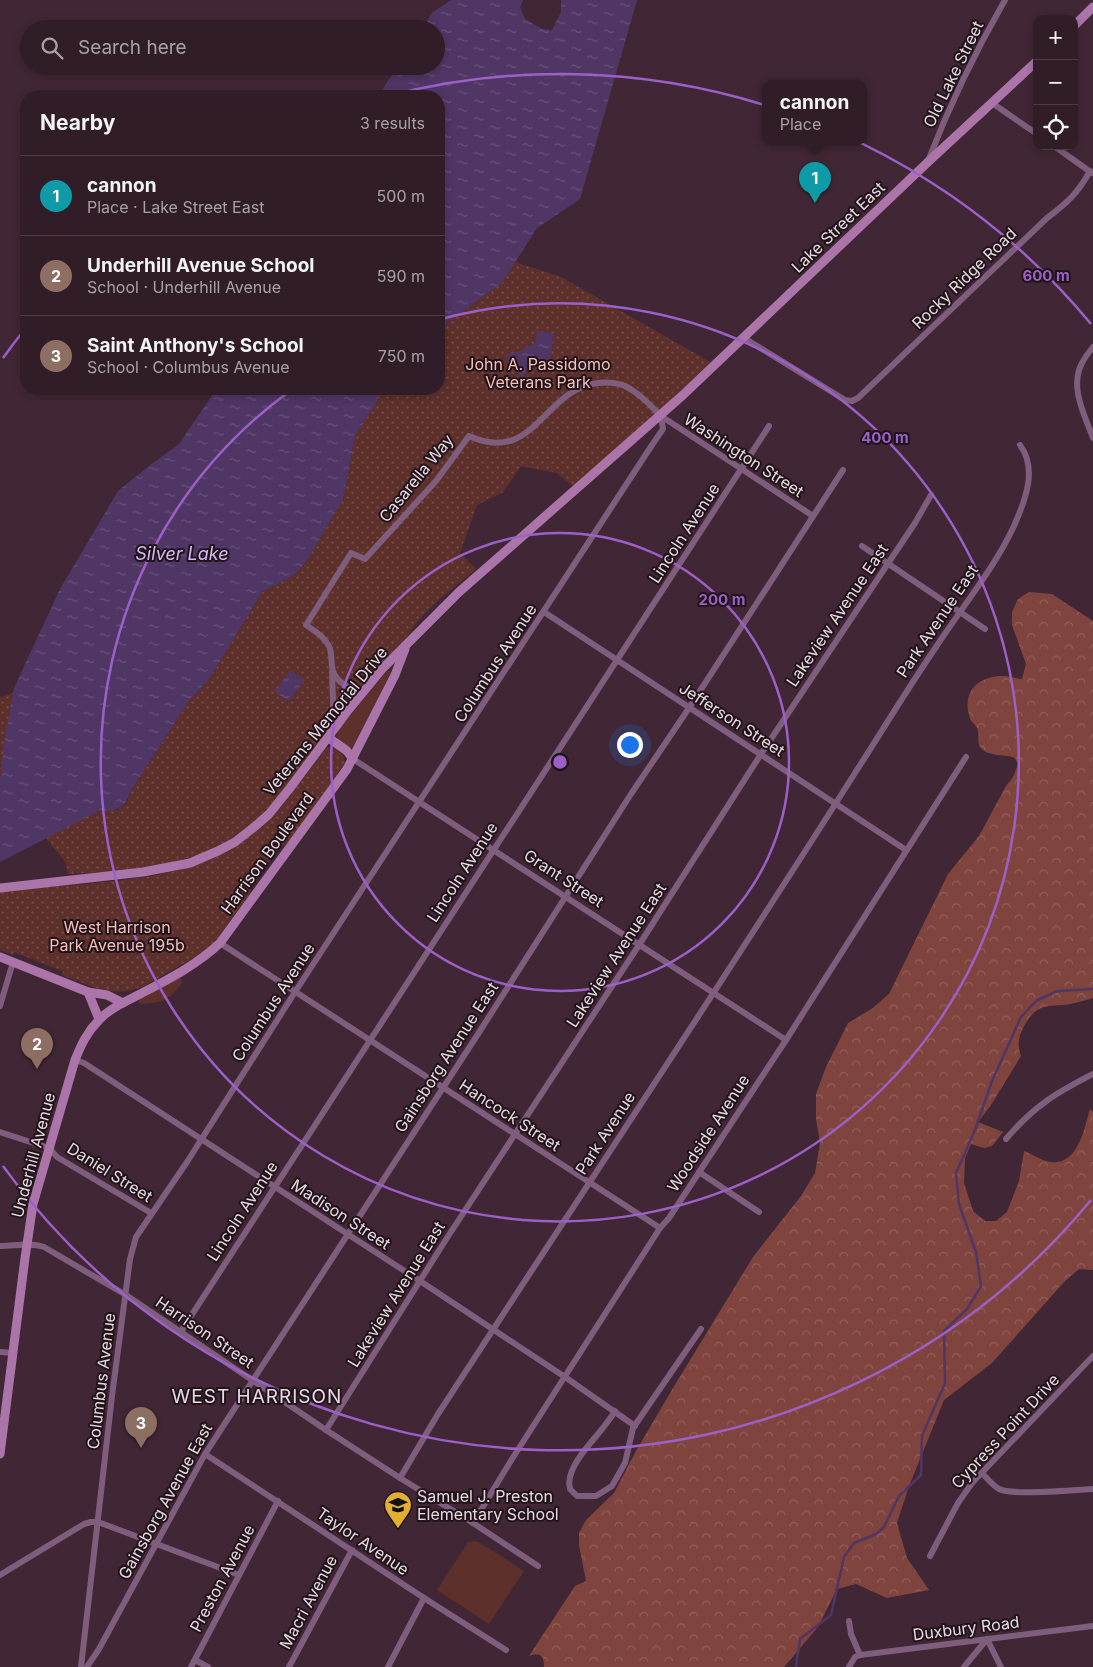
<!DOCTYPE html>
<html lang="en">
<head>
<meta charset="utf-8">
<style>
	:root { --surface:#311d28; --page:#392630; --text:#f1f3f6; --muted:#a8a2a8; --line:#4c3b45; --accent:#e2af34 }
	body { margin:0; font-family:Inter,sans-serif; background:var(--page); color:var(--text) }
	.controls { position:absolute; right:15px; top:15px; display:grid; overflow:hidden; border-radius:10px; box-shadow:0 2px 8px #0003 }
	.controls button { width:45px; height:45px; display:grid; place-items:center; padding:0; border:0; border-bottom:1px solid var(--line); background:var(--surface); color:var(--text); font:25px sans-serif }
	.you { position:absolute; left:629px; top:744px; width:18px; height:18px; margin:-12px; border:4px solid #fff; border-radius:50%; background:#1a73e8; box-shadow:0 0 0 8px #1a73e833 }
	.badge { display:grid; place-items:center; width:32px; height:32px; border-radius:50%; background:var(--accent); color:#fff; font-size:16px; font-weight:700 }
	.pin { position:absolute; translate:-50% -41px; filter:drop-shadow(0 1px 2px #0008) }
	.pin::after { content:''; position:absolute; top:26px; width:18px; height:15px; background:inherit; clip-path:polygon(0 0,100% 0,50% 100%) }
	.popup { position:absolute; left:762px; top:80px; width:105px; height:65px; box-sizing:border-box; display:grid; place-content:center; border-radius:10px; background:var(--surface); filter:drop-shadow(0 1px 4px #0005); font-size:16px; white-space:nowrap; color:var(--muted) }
	.popup b { font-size:19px; color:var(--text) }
	.popup::after { content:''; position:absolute; left:50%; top:100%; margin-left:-10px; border:10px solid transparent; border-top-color:var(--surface) }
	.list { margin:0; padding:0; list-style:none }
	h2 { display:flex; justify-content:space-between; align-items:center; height:65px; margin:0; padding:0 20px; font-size:21px }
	h2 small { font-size:16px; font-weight:400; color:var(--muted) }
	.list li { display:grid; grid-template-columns:32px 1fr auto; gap:15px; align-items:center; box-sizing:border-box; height:80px; padding:0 20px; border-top:1px solid var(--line) }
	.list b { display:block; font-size:19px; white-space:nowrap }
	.list p { margin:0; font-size:16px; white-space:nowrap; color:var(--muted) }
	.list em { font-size:16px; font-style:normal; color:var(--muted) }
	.icon { flex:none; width:28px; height:28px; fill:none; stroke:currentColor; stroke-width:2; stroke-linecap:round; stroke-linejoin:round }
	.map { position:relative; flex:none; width:1093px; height:1667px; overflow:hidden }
	.search { position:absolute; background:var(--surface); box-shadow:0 2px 8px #0003; left:20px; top:20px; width:425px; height:55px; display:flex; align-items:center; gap:12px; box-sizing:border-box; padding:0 18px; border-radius:28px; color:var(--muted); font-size:19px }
	.panel { position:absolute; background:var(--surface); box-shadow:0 2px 8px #0003; left:20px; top:90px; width:425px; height:305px; border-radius:20px }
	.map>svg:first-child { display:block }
	.green { fill:#5e302c }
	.forest { fill:url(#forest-crowns) }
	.park { fill:url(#park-dots) }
	.water { fill:url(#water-ripples) }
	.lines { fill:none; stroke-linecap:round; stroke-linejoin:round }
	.stream { stroke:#503665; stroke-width:2.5 }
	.street { stroke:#7f5d7d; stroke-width:6 }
	.secondary { stroke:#ab75a9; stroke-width:9 }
	.ring { fill:none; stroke:#9c60c9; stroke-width:2.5 }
	.labels { text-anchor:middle; stroke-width:4; stroke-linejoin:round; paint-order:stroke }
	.street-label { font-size:16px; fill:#ead8e1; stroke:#20141a }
	.park-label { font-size:16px; fill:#f9bfb8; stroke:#20141a }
	.poi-label { font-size:16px; fill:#ead8e1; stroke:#20141a; text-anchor:start }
	.water-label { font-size:18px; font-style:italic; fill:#d7b7f4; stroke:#20141a }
	.quarter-label { font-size:19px; letter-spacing:1px; fill:#ead8e1; stroke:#20141a }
	.centre { fill:#9c60c9; stroke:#20141a; stroke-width:2.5 }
	.ring-label { font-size:15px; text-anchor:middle; font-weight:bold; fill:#9c60c9; stroke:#20141a; stroke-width:4; stroke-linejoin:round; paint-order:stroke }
</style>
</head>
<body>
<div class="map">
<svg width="1093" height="1667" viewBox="0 0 1093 1667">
	<defs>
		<pattern id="forest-crowns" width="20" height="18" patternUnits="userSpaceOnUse" patternTransform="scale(1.25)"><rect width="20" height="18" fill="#80443e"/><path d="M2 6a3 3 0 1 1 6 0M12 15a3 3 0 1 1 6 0" fill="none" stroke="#925e5a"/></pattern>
		<pattern id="park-dots" width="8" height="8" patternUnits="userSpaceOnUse" patternTransform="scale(1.25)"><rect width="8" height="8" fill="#5e302c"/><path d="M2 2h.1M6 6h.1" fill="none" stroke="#754d4a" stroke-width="1.8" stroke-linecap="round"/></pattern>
		<pattern id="water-ripples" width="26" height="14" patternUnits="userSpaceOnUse" patternTransform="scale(1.25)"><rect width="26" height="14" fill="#503665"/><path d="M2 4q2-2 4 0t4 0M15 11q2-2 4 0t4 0" fill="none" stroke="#69527b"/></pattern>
	</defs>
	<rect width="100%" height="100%" fill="#412735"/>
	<g class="green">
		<path d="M388,670L391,672L353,747L349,748C342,743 335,740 338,730Z"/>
		<path d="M178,978L181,979L182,983C168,1001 163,1003 140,1004L138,1000Z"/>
		<polygon points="477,1541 524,1571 489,1624 437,1590 468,1542"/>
	</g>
	<path class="forest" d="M1029,592L1052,594L1093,621V998C1083,1001 1073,1004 1062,1005C1042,1006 1035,1007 1024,1026C1018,1038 1017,1044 1021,1056L991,1105L978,1122L1003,1132L992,1146L984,1148L971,1144L965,1158L964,1183L973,1211L985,1221H996L1007,1212L1019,1181L1024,1151C1034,1155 1046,1164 1057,1162C1079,1160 1085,1126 1090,1109L1093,1112V1270L1079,1269L1064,1282L992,1363L944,1400L909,1486L897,1523L907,1558L929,1590L887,1598L856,1584L837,1589L818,1627L784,1667H544C544,1655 540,1652 529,1656L575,1586L586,1581L579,1545V1533L586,1520L614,1493L636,1451L673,1388L753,1257L801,1196L815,1173L820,1143L816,1119V1094L826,1067L848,1023L873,1008L889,994L948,874L979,836L1006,786L1013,777L1018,764L1015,758C1005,754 990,757 982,749C976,744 980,734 977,728C975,724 971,722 970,718C961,692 978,676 1003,676C1010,676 1016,679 1022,679L1026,664L1012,625V612L1018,599Z"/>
	<g class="park">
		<path d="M515,262L561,277L712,363L573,486L557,473L521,466L502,493L477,505L460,553L476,569C456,586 433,603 417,622C413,627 411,633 406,638C396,649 384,659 374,670C322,729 282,820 206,852C163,869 113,871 68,874L66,863L45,837L99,811L117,810L127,803L130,792L190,699L208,681L262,592L293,576L305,563L343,500L355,436L382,393L385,389H439V332L448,322L502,283Z"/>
		<polygon points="13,693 0,781 0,697"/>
		<path d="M334,747L343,755L345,763L288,843L280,847L251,886V892L213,944L204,952L144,986C112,999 92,986 62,975L63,971L14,952L13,955L0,950V892C64,883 134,885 196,865C216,859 235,847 252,834C281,812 302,779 324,751L327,748Z"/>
	</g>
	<g class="water">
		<polygon points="451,0 523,0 520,7 525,19 542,29 552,30 561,12 561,0 637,0 580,199 537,228 502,283 448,322 439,332 439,96 378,96 398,66 436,66 436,29 422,29 432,13"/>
		<polygon points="537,331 554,333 550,362 535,359 529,363 523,378 510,367 505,355 521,351 536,342"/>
		<path d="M213,389H385L355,436L343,500L305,563L293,576L262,592L208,681L190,699L130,792C124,811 116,810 99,811L0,862V780L4,743L14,688L60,589L118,491L153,463L179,444L211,397Z"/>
		<polygon points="290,670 305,680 289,701 275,692"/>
	</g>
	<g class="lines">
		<polyline class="stream" points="796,1667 800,1639 831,1615 844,1557 854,1543 876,1534 884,1527 899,1496 921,1475 922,1436 945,1383 944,1331 967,1309 981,1286 976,1252 959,1204 956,1173 975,1130 992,1081 1021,1017 1036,1001 1057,991 1093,989"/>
		<g class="street">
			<polyline points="992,103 1037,134"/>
			<polyline points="1054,146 1092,173"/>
			<path d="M928,161C950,104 975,52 1005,0"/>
			<path d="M744,338L845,400L852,401L858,398L1047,218C1067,203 1078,193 1090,171"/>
			<path d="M1093,347C1089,352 1085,357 1082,363C1069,387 1085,416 1093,438"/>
			<polyline points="862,546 985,629"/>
			<polyline points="544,612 906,850"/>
			<polyline points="332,672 334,729"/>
			<path d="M363,693C350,689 333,682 332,666C331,659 332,653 329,646C325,638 314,630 306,625L351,553L365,559L436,481L469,436C535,466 544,388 598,383C607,382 617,383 625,386C639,393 650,405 661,416L813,516"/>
			<polyline points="353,759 786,1040"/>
			<polyline points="220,943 660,1228"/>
			<polyline points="0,1006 13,962"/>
			<polyline points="75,1060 84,1063 420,1281 565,1377 635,1426"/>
			<polyline points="0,1132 49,1148 57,1157 151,1213"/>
			<path d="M1006,1139C1034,1106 1056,1093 1093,1074"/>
			<polyline points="699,1172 759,1212"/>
			<path d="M0,1246C15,1246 31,1242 44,1247L126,1295L326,1430L400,1478L473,1523L538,1566"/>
			<polyline points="180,1333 769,426"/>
			<polyline points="0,1352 13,1353"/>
			<path d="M615,1411C603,1432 575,1455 570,1477C569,1481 569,1485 570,1489L577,1496H596L612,1486L625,1463L633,1428L701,1329"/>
			<polyline points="326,1430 445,1241 639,945 761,754 915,523 931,495"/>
			<polyline points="205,1454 424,1598 506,1650"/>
			<path d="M982,1473C987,1478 992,1485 999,1489C1013,1496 1075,1490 1093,1489"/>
			<path d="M400,1478L438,1414C577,1200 719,988 855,773C882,731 908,688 936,647C962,607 994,569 1014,526C1025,501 1038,469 1020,445"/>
			<polyline points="473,1523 512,1459 660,1228 669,1218 786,1040 966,757"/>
			<polyline points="930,1556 958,1503 972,1483 1093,1356"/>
			<polyline points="0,1575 84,1524 91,1522 98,1522 239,1575"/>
			<polyline points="849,1621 851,1634 860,1655"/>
			<polyline points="195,1660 208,1667"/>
			<polyline points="81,1667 112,1396 130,1259 136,1237 187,1162 295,992 652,445 663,429 661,416"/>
			<polyline points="87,1667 99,1649 205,1454 478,1034 631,794 689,708 843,470"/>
			<polyline points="191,1667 278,1501"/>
			<polyline points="289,1667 352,1550"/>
			<polyline points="388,1667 424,1598"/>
			<polyline points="849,1667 855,1657 860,1655 1093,1626"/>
			<polyline points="964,1667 987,1639 1001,1667"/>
		</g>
		<g class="secondary">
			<polyline points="1074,26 1093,7"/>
			<polyline points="329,738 347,751 353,759"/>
			<polyline points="0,888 143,872 190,863 218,851 235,842 253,828 269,814 290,788 346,713 383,668 459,592 683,395 928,162 1037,61"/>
			<polyline points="0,957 88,992 107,995 123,1003"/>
			<polyline points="88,992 99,1019"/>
			<path d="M0,1454L25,1258L33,1204L75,1060C81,1045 87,1032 99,1020C110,1008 127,1001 142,993C169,979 198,964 220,943L347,769L395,675L405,649"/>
		</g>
	</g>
	<g class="ring">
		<circle cx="560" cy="762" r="229"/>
		<path d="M441 319A459 459 0 1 1 290 391"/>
		<path d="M1091 1200A688 688 0 0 1 3 1166M3 358A688 688 0 0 1 25 329M388 96A688 688 0 0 1 1091 324"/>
	</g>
	<defs>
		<g id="school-pin" transform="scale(1.4375)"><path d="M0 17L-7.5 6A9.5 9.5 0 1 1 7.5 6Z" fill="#e2af34" stroke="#20141a"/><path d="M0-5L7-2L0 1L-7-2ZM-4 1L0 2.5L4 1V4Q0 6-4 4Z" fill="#111"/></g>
	</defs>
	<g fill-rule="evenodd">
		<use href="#school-pin" x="398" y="1505"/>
	</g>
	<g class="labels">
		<g class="street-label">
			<text transform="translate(953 74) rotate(-64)" y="6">Old Lake Street</text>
			<text transform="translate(838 227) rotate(-44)" y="6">Lake Street East</text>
			<text transform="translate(964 278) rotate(-44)" y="6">Rocky Ridge Road</text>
			<text transform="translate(744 455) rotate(33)" y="6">Washington Street</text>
			<text transform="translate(416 478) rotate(-51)" y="6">Casarella Way</text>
			<text transform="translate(684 533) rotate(-57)" y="6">Lincoln Avenue</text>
			<text transform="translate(837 615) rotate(-56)" y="6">Lakeview Avenue East</text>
			<text transform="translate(937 621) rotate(-56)" y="6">Park Avenue East</text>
			<text transform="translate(495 663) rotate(-57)" y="6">Columbus Avenue</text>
			<text transform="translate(732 719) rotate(33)" y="6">Jefferson Street</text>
			<text transform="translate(325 721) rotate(-51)" y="6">Veterans Memorial Drive</text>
			<text transform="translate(267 853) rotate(-54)" y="6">Harrison Boulevard</text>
			<text transform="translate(462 872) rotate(-57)" y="6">Lincoln Avenue</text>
			<text transform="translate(564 878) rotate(33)" y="6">Grant Street</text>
			<text transform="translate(616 955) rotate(-57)" y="6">Lakeview Avenue East</text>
			<text transform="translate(273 1002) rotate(-57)" y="6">Columbus Avenue</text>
			<text transform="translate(446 1057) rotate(-57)" y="6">Gainsborg Avenue East</text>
			<text transform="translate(510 1115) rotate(33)" y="6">Hancock Street</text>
			<text transform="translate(605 1133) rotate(-57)" y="6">Park Avenue</text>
			<text transform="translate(708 1133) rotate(-57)" y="6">Woodside Avenue</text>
			<text transform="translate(33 1155) rotate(-75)" y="6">Underhill Avenue</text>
			<text transform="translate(110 1172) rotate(32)" y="6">Daniel Street</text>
			<text transform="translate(242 1211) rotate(-57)" y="6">Lincoln Avenue</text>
			<text transform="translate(341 1214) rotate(33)" y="6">Madison Street</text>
			<text transform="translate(396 1294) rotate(-58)" y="6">Lakeview Avenue East</text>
			<text transform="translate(205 1332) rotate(34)" y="6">Harrison Street</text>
			<text transform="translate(101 1381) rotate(-83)" y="6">Columbus Avenue</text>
			<text transform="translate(1005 1431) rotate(-47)" y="6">Cypress Point Drive</text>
			<text transform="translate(165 1501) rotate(-61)" y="6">Gainsborg Avenue East</text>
			<text transform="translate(363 1541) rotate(34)" y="6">Taylor Avenue</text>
			<text transform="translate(222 1578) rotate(-62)" y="6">Preston Avenue</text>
			<text transform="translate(308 1602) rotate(-62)" y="6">Macri Avenue</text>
			<text transform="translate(966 1628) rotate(-7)" y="6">Duxbury Road</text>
		</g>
		<g class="park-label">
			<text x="538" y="370">John A. Passidomo<tspan x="538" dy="18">Veterans Park</tspan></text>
			<text x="117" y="933">West Harrison<tspan x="117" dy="18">Park Avenue 195b</tspan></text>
		</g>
		<g class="poi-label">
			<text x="417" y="1502">Samuel J. Preston<tspan x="417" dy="18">Elementary School</tspan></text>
		</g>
		<g class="water-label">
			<text x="182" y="560">Silver Lake</text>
		</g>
		<g class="quarter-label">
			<text x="257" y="1403">WEST HARRISON</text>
		</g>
	</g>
	<circle cx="560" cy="762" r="8" class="centre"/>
	<g class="ring-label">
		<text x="1046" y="281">600 m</text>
		<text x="885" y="443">400 m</text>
		<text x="722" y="605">200 m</text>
	</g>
</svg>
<div class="controls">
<button>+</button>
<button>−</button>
<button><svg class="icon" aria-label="locate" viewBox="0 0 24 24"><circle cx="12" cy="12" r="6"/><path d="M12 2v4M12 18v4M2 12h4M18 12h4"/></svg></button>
</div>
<div class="you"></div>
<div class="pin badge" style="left:815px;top:203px;background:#0f9aa8">1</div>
<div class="popup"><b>cannon</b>Place</div>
<div class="pin badge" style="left:37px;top:1069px;background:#8d6e63">2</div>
<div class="pin badge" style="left:141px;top:1448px;background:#8d6e63">3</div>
<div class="search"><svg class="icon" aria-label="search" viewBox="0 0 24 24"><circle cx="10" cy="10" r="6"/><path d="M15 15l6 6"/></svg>Search here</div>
<section class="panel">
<h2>Nearby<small>3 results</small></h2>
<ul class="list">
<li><span class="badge" style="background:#0f9aa8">1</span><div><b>cannon</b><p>Place · Lake Street East</p></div><em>500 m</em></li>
<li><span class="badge" style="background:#8d6e63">2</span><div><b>Underhill Avenue School</b><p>School · Underhill Avenue</p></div><em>590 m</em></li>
<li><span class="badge" style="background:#8d6e63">3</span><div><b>Saint Anthony's School</b><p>School · Columbus Avenue</p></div><em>750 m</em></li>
</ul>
</section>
</div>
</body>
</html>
